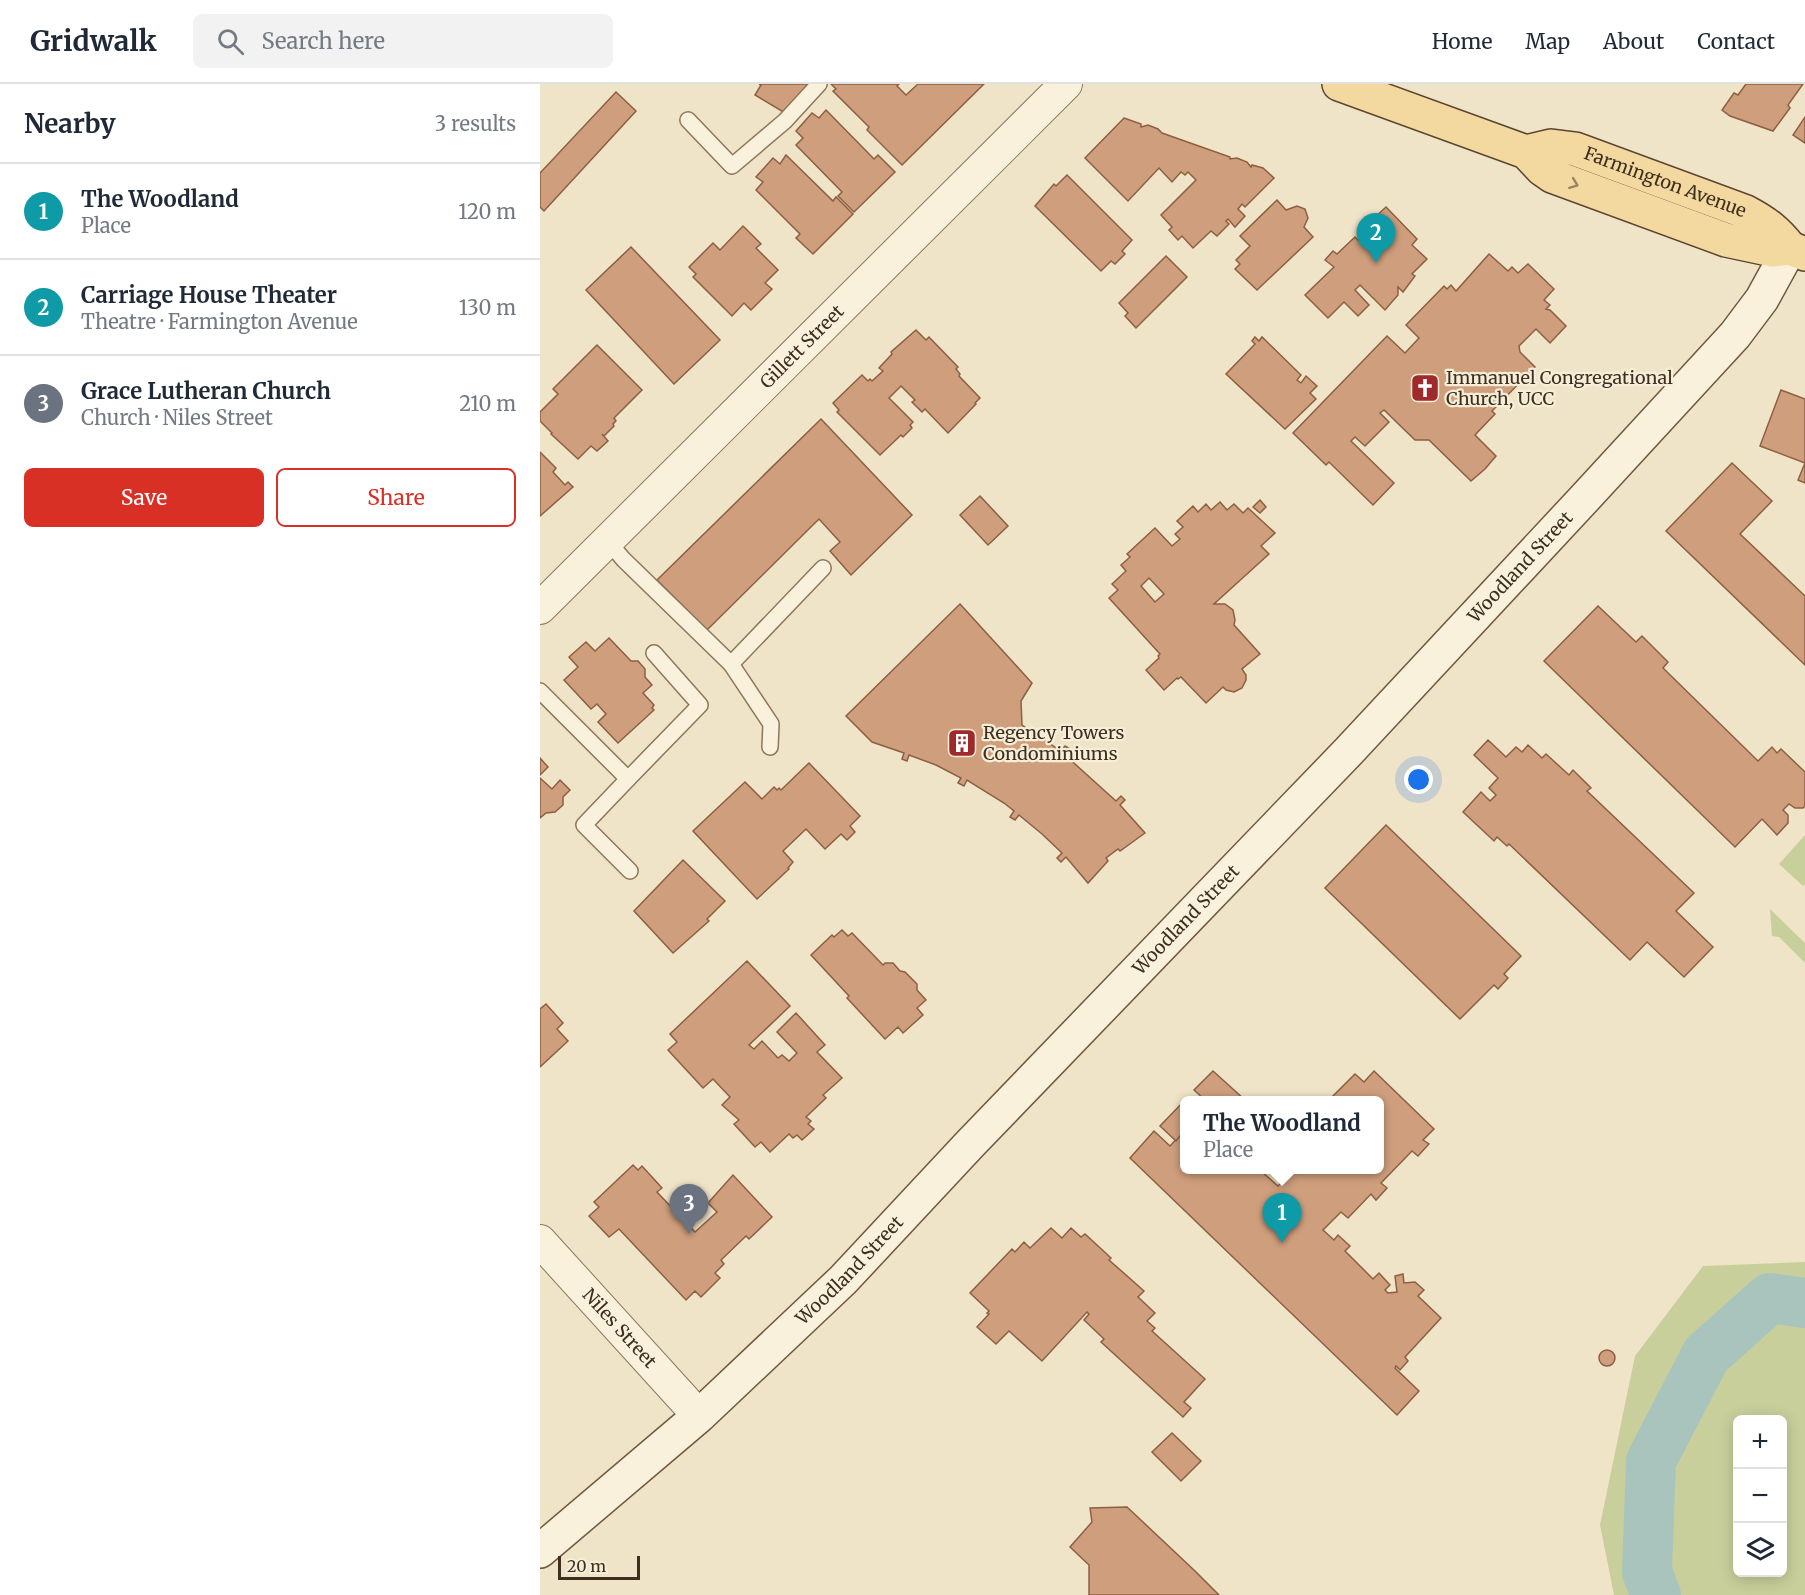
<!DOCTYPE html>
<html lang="en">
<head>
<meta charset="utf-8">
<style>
	:root { --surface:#fff; --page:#f2f2f3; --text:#1f2937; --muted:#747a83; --line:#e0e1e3; --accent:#d93025 }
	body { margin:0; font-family:Merriweather,serif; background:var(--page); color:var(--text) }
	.controls { position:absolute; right:18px; bottom:18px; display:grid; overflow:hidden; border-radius:9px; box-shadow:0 3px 15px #0003 }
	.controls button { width:54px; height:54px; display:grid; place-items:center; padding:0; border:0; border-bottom:2px solid var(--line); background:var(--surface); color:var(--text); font:30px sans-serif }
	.scale { position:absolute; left:18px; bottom:15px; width:82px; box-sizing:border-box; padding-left:6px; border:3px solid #3d2e20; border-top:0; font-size:16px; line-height:21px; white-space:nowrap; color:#3d2e20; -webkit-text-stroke:4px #f7eed8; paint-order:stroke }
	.you { position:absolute; left:879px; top:696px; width:21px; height:21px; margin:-15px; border:4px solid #fff; border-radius:50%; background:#1a73e8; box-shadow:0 0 0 9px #1a73e833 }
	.badge { display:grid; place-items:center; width:39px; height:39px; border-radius:50%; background:var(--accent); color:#fff; font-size:20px; font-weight:700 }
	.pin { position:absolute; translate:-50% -50px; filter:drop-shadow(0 2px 3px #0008) }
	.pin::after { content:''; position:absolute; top:32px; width:21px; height:18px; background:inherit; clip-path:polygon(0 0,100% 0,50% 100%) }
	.popup { position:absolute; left:640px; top:1012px; width:204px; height:78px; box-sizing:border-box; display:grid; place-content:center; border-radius:9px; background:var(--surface); filter:drop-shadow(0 2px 4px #0005); font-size:20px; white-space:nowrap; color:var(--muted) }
	.popup b { font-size:22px; color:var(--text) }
	.popup::after { content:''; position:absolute; left:50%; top:100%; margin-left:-12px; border:12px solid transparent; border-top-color:var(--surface) }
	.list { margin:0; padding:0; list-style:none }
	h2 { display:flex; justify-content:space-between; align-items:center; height:78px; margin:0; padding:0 24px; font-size:26px }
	h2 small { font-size:20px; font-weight:400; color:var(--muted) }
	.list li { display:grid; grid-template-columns:39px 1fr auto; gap:18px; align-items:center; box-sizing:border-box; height:96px; padding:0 24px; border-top:2px solid var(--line) }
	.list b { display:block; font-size:22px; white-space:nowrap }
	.list p { margin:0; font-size:20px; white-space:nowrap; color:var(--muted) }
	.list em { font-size:20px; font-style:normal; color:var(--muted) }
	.actions { display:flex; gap:12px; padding:18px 24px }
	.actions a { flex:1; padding:14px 0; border:2px solid var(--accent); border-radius:9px; text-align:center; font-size:21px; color:var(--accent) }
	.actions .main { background:var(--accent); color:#fff }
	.icon { flex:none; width:33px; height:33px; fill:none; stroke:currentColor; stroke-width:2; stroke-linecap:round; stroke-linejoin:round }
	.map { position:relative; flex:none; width:1265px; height:1511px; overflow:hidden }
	header { display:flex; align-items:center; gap:36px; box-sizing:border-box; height:84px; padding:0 30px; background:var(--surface); border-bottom:2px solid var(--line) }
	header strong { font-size:28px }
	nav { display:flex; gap:33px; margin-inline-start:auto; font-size:21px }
	.search { width:420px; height:54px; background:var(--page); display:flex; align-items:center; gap:15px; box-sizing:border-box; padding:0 21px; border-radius:9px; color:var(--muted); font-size:22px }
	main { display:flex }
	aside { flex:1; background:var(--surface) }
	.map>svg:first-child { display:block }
	.green { fill:#c9cf9b; fill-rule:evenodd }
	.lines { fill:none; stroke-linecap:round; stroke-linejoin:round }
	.river { stroke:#a9c4bc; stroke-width:50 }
	.building { fill:#cf9f7d; stroke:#8d5f41; stroke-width:1.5; fill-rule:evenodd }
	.lane-casing { stroke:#8d765c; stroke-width:18 }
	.street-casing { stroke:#8d765c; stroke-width:34 }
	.secondary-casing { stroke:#6f573f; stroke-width:36 }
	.primary-casing { stroke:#5b4430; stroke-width:36 }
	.lane { stroke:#faf1dc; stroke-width:15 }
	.street { stroke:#faf1dc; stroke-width:32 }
	.secondary { stroke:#faf1dc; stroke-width:33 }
	.primary { stroke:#f3d9a0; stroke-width:33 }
	.oneway { stroke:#988460 }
	.labels { text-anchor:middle; stroke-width:4.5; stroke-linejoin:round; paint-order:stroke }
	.street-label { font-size:18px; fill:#3d2e20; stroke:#f7eed8 }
	.poi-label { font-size:18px; fill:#3d2e20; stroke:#f7eed8; text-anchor:start }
</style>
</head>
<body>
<header>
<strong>Gridwalk</strong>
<div class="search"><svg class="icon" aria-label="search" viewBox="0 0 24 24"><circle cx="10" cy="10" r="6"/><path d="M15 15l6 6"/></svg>Search here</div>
<nav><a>Home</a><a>Map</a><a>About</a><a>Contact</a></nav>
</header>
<main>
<aside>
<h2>Nearby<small>3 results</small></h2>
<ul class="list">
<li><span class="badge" style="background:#0f9aa8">1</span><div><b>The Woodland</b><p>Place</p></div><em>120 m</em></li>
<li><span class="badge" style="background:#0f9aa8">2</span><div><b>Carriage House Theater</b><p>Theatre · Farmington Avenue</p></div><em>130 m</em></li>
<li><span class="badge" style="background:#6b7280">3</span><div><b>Grace Lutheran Church</b><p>Church · Niles Street</p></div><em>210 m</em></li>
</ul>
<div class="actions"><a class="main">Save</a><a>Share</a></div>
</aside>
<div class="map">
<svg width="1265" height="1511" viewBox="0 0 1265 1511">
	<rect width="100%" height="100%" fill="#f0e4c8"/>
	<g class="green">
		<polygon points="1265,751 1265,800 1263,802 1239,780"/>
		<polygon points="1230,825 1265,859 1265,879 1239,853 1232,852"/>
		<path d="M1265,1178V1511H1074L1060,1441L1095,1272L1163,1182ZM1198,1336H1242V1488H1198Z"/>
	</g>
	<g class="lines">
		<polyline class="river" points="1116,1511 1107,1488 1111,1377 1166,1271 1230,1214 1265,1219"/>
	</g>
	<g class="building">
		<polygon points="219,0 268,0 245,29 215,11 221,1"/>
		<polygon points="291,0 359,0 357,2 366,11 378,0 444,0 362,81 327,46 329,43 293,7 296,5"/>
		<polygon points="1206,0 1263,0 1248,21 1250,24 1233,47 1190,32 1182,26 1194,9 1198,11"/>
		<polygon points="76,8 96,27 4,127 0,123 0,89"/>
		<polygon points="286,26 334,75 338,71 355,88 314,128 298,112 302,108 256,61 263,54 256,47 272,29 279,34"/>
		<polygon points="1265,33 1265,59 1253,51"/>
		<polygon points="584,34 601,40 601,43 608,41 618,45 622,49 690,73 690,75 697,74 707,78 711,83 712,81 723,84 734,94 705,123 702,120 698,125 705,132 695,143 688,135 686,137 689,140 677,152 671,147 653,164 642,152 638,156 629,146 632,143 621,131 656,96 648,88 645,91 641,88 632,98 619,84 588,117 545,74"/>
		<polygon points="246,71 293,117 296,113 313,130 273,170 256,154 260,150 216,106 223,98 216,93 233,74 240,80"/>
		<polygon points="527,91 592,156 582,167 585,170 575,180 571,177 561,187 495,122 514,100 516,102"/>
		<polygon points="737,116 746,126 757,122 765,125 768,134 764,143 773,153 717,206 695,185 700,180 696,176 710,162 700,152"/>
		<polygon points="846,123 877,155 872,161 887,175 872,190 875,192 863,208 858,203 858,211 845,226 820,201 815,206 829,221 818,232 804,218 788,234 765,211 794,183 785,176 793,167 797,170 815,153 820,158 838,140 833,135"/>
		<polygon points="203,142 221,160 216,164 238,186 225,199 232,205 211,226 204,219 192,232 153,193 156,190 149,183 173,159 180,166"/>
		<polygon points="91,163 180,256 134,300 46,206"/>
		<polygon points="949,170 968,187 972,183 978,189 988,180 1014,205 1004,216 1010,221 1006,225 1010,226 1026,242 1010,259 996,245 979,262 980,268 995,283 952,327 955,330 935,351 956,372 945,385 931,397 889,356 875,356 844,326 840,329 849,338 825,362 815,353 811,357 854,399 833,421 789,378 786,381 753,349 847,252 865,269 879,254 866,241 904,202 907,205 911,201 916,207"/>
		<polygon points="626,172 647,193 596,244 585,232 588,229 579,219"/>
		<polygon points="376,246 386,256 389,253 418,283 416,285 420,290 419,292 440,314 435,319 436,320 408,349 385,325 382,328 372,318 375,316 361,302 349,314 373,338 370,341 372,344 363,353 361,351 340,371 297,328 299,326 293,319 322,291 328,297 330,295 332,297 343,287 339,284 352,270 351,268"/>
		<polygon points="715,253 719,257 722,253 761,291 757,296 761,299 766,292 777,302 770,309 776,315 745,345 686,290 715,260 712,257"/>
		<polygon points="57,261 102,306 74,334 76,337 73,340 74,342 64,352 62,350 68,357 57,367 51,362 38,375 11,350 12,349 0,337 0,328 18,310 13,305"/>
		<polygon points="1241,306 1265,315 1265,399 1258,396 1265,379 1220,362"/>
		<polygon points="281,335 372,431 311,491 290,467 300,458 279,435 167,546 117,496"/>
		<polygon points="0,368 16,384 13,388 25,401 28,398 33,403 0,432"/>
		<polygon points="1192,379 1232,417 1200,450 1265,512 1265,581 1126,447"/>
		<polygon points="440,412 468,442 448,461 420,431"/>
		<polygon points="720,416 726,423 720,429 713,423"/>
		<path d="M680,418L687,426L694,420L703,429L708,424L735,449L721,462L729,470L674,520H685L693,526L695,536L694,541L720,570L702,585L706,591V596L702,604L694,608L686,606L683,603L666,619L641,593L638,595L637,594L624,606L606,586L619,574L618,572L620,570L569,514L578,506L572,500L586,487L581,481L590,473L587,470L615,444L632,462L640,455L635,450L643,443L637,437L653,422L658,428L666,420L671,426ZM609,494L624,510L615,518L601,502Z"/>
		<polygon points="420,520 492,599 481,617 482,641 521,667 525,662 530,665 525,671 576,717 581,712 585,716 580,721 605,749 580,767 578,765 566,774 568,777 548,799 526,773 521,778 517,774 522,769 502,750 479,731 475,736 470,733 474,727 464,719 427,696 424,702 418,699 421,694 396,681 369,671 367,677 362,675 364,669 332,658 306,632"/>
		<polygon points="1058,522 1096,558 1102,552 1128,578 1123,584 1218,677 1232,663 1237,669 1241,665 1265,688 1265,722 1263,724 1255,724 1249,720 1243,726 1248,731 1248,739 1237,751 1222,735 1195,763 1004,577"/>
		<polygon points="69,554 91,577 98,577 105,585 105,593 112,601 103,609 114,621 112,624 114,626 78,659 58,638 66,630 57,620 51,625 24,596 38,583 29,573 46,558 55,567"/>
		<polygon points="948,656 966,673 976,663 982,668 988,661 1002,674 1006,670 1029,691 1033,686 1051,704 1047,707 1154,809 1136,827 1173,863 1144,893 1107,858 1090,876 969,760 967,762 957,753 954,757 923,728 941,708 950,717 956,711 949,704 958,694 934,671"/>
		<polygon points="0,674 8,683 0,691"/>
		<polygon points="269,679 320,732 310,742 315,748 307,756 301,750 285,765 266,745 243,767 253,778 248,784 249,785 217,815 153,747 205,698 222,715 234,703 237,706 239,704 241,706"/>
		<polygon points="0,694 12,705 20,696 30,706 23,713 23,721 15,728 6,729 0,734"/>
		<polygon points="846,741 981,872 964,890 968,894 958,905 954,901 920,935 785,804"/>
		<polygon points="143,776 185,817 167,835 169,837 133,869 94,827"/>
		<polygon points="302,846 308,852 312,849 343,881 345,879 353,879 360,887 365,888 377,900 377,906 386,916 377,924 383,931 363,949 358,943 345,955 307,914 309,912 271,871 292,851 294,853"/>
		<polygon points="207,877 250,922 209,961 214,965 222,957 238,974 242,971 249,977 257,969 237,948 256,929 285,961 277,968 302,994 283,1011 286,1014 266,1033 271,1037 268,1040 274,1045 262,1056 257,1051 253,1054 249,1050 230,1068 221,1058 215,1063 194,1040 199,1036 182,1021 190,1013 173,995 163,1004 128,966 137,958 130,950"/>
		<polygon points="6,920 23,939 17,945 28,957 0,983 0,925"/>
		<polygon points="673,987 705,1016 665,1016 654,1006"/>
		<polygon points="834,987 894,1045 883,1056 889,1060 878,1072 872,1067 841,1099 847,1104 836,1116 831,1110 808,1134 801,1128 783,1146 794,1156 798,1151 810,1162 805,1167 833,1195 839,1189 850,1201 845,1206 848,1209 857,1208 855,1192 863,1190 864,1199 875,1198 884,1206 878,1212 901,1234 865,1273 868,1277 860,1286 856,1282 855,1284 879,1307 857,1331 590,1074 614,1047 630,1062 644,1047 644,1086 720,1086 738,1102 749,1090 744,1086 840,1086 840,1016 789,1016 815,990 824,998"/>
		<polygon points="644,1017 644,1047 636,1057 620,1042"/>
		<polygon points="93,1081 98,1086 102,1082 122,1104 117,1108 155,1148 177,1128 168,1119 193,1091 232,1133 209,1155 206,1152 181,1176 184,1180 175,1189 180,1194 161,1213 155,1207 146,1216 79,1145 69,1153 49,1132 59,1123 54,1118"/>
		<polygon points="511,1144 522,1154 531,1144 541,1153 545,1150 571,1174 569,1176 604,1207 598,1213 615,1229 607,1237 615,1244 612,1247 665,1295 644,1318 651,1324 643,1333 561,1258 564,1255 544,1236 549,1230 547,1228 502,1277 469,1247 456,1260 437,1243 449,1230 447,1229 449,1227 430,1209 472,1165 475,1168 484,1158 490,1164"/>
		<circle cx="1067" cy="1274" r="8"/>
		<polygon points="632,1349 661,1377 641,1397 612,1368"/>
		<polygon points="587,1423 655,1487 679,1511 549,1511 549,1481 530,1463 552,1438 550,1424"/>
	</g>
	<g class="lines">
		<g class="lane-casing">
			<g id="lane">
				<polyline points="148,36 192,82 245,37 279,0"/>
				<polyline points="68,457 83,475 191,580 283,484"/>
				<polyline points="191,580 231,640 230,663"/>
				<polyline points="0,607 88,695 160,621 114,569"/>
				<polyline points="88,695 44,741 90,787"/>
			</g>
		</g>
		<g class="street-casing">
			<g id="street">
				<path id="s1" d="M0,524L526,0"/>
				<path id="s2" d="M0,1157L159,1332"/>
			</g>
		</g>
		<g class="secondary-casing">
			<g id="secondary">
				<path id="s3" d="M0,1467L159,1332L303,1196L430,1060L808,668L1043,416L1195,251L1222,215L1250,164"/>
			</g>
		</g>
		<g class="primary-casing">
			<g id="primary">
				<polyline points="799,0 986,68 1002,85 1012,92 1186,156 1233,166 1250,164 1265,170"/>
				<path id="s4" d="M986,68L1011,62L1035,65L1206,128C1225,138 1237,147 1250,164"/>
			</g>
		</g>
		<use href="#lane" class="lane"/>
		<use href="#street" class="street"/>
		<use href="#secondary" class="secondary"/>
		<use href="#primary" class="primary"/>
	</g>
	<defs><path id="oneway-chevron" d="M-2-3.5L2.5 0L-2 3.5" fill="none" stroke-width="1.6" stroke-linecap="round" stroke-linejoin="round" transform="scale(1.5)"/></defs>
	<use class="oneway" href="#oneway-chevron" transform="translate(1034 100) rotate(21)"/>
	<defs>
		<g id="church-square" transform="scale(1.5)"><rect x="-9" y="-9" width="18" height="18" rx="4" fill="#9e2a2b" stroke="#f7eed8"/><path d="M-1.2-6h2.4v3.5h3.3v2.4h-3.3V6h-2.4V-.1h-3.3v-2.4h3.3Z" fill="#fff"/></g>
		<g id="building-square" transform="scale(1.5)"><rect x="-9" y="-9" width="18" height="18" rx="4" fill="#9e2a2b" stroke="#f7eed8"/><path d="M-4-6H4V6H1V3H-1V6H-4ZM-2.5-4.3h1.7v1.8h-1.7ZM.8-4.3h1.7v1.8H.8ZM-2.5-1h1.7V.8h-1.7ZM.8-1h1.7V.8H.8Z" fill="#fff"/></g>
	</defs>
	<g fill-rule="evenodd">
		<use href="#church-square" x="885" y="304"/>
		<use href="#building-square" x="422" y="659"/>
	</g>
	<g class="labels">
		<g class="street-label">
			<text dy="6" stroke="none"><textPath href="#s4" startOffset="146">Farmington Avenue</textPath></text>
			<text dy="6" stroke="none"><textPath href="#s1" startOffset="370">Gillett Street</textPath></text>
			<text dy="6" stroke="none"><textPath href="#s3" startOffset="1390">Woodland Street</textPath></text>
			<text dy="6" stroke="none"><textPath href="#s3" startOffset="904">Woodland Street</textPath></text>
			<text dy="6" stroke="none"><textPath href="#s3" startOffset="418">Woodland Street</textPath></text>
			<text dy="6" stroke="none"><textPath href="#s2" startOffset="118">Niles Street</textPath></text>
		</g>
		<g class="poi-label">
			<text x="906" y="300">Immanuel Congregational<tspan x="906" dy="21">Church, UCC</tspan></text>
			<text x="443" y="655">Regency Towers<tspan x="443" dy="21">Condominiums</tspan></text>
		</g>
	</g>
</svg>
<div class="controls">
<button>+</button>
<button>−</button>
<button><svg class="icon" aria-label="layers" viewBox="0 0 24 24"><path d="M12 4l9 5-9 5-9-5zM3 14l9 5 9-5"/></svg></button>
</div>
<div class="scale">20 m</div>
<div class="you"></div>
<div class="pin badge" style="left:742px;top:1159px;background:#0f9aa8">1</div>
<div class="popup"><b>The Woodland</b>Place</div>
<div class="pin badge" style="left:836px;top:179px;background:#0f9aa8">2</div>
<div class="pin badge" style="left:149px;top:1150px;background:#6b7280">3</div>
</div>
</main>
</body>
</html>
